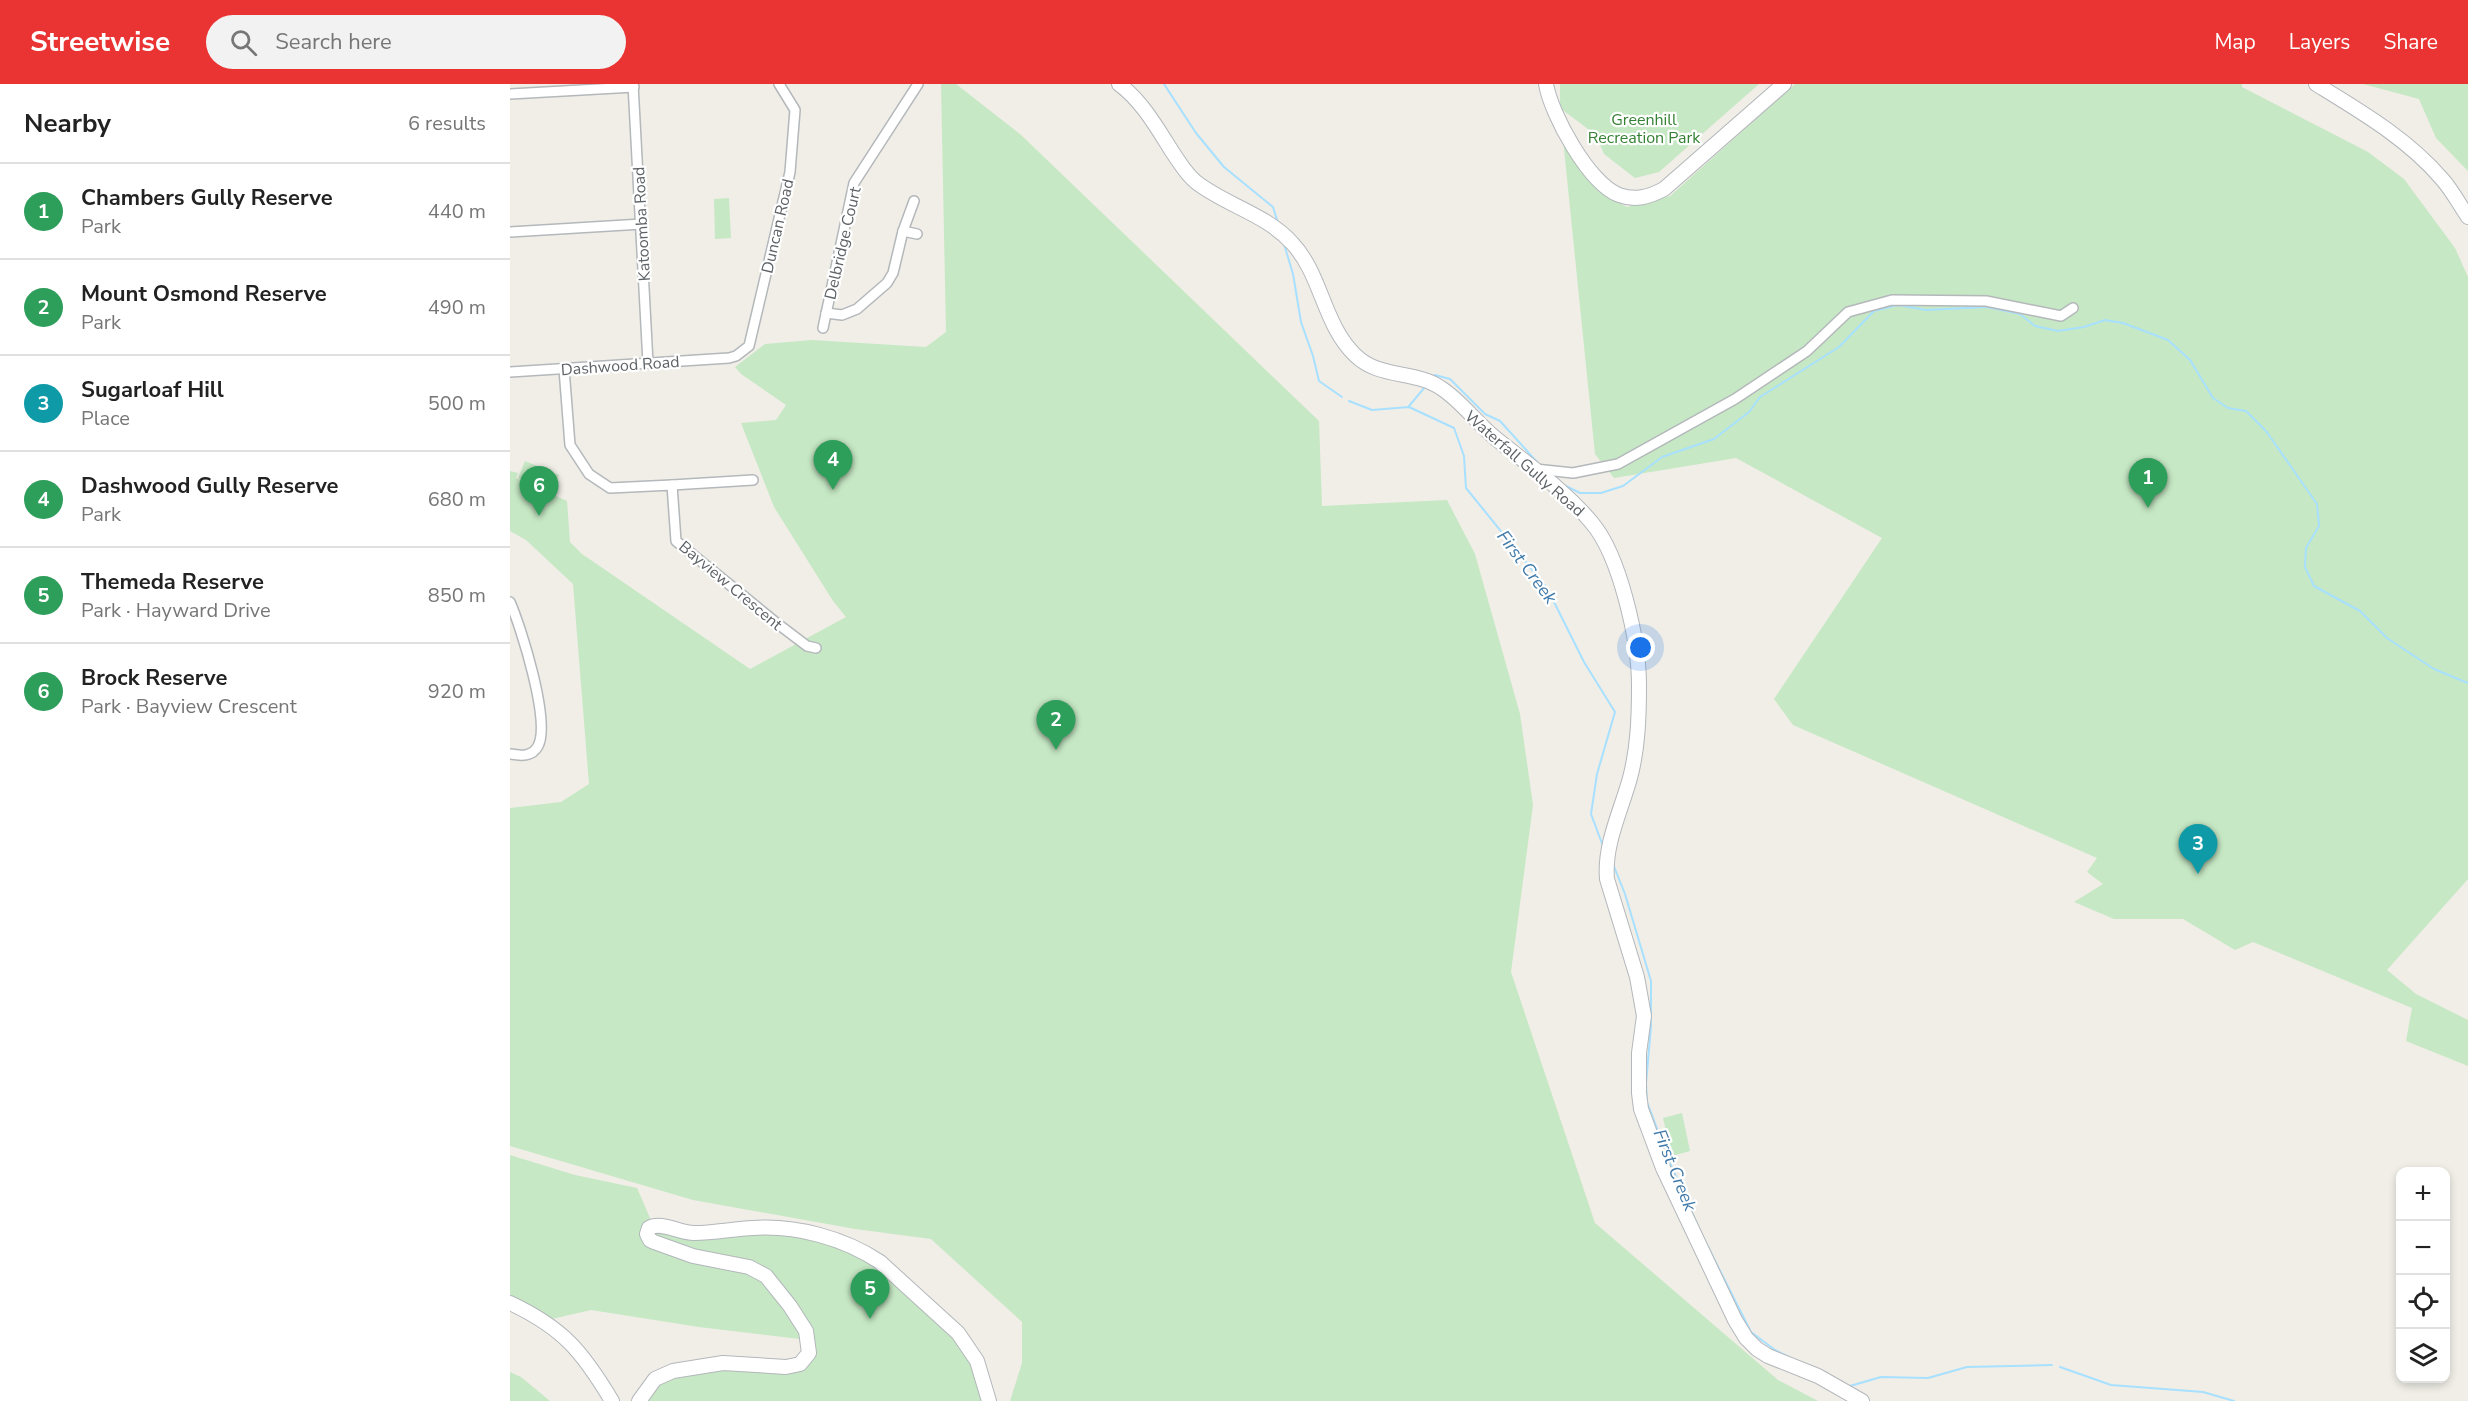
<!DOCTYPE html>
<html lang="en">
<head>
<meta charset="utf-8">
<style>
	:root { --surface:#fff; --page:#f2f2f2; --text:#222; --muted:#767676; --line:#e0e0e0; --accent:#ea3433 }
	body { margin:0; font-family:"Nunito Sans",sans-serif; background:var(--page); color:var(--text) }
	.controls { position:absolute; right:18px; bottom:18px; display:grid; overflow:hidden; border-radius:12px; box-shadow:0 3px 9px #0003 }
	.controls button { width:54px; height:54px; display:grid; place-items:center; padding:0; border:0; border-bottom:2px solid var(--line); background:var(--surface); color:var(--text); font:30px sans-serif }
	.you { position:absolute; left:1131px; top:564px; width:21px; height:21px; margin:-15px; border:4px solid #fff; border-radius:50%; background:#1a73e8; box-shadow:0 0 0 9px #1a73e833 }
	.badge { display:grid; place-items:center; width:39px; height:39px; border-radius:50%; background:var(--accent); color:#fff; font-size:20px; font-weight:700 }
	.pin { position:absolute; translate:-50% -50px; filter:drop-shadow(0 2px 3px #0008) }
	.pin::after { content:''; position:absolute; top:32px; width:21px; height:18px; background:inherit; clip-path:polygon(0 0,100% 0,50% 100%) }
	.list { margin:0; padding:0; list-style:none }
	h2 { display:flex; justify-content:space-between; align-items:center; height:78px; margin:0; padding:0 24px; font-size:26px }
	h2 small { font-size:20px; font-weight:400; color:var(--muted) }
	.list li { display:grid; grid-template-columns:39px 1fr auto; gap:18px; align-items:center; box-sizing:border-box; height:96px; padding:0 24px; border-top:2px solid var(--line) }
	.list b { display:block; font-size:22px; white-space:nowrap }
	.list p { margin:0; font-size:20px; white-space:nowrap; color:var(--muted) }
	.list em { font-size:20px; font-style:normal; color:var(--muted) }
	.icon { flex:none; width:33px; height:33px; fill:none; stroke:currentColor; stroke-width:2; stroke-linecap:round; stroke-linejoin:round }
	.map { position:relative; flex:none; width:1958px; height:1317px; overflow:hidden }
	header { display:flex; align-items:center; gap:36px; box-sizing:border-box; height:84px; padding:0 30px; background:var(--accent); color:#fff }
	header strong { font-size:28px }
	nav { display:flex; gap:33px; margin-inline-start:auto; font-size:21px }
	.search { width:420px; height:54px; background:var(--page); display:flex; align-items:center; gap:15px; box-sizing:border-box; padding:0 21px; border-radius:33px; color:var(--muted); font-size:22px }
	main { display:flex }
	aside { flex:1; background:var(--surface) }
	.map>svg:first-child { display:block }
	.green { fill:#c6e8c4 }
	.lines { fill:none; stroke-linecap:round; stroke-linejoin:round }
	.stream { stroke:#a8e0ff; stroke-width:2 }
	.street-casing { stroke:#b4b8bb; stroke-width:12 }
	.secondary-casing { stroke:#b3b7bb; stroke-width:16 }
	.street { stroke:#fff; stroke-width:9 }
	.secondary { stroke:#fff; stroke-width:14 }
	.labels { text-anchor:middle; stroke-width:4.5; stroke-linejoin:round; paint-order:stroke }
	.park-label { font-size:16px; fill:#358133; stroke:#fff }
	.street-label { font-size:16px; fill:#5e6367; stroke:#fff }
	.water-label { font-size:18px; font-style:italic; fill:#417baa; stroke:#fff }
</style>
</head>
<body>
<header>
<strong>Streetwise</strong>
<div class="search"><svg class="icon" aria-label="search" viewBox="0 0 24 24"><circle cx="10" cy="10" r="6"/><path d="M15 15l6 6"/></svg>Search here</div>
<nav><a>Map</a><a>Layers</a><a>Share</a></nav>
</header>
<main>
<aside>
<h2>Nearby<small>6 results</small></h2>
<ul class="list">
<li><span class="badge" style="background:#2e9e5b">1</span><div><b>Chambers Gully Reserve</b><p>Park</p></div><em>440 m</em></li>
<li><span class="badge" style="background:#2e9e5b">2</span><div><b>Mount Osmond Reserve</b><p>Park</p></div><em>490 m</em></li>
<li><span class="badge" style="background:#0f9aa8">3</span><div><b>Sugarloaf Hill</b><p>Place</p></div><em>500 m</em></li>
<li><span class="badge" style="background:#2e9e5b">4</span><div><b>Dashwood Gully Reserve</b><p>Park</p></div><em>680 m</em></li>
<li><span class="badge" style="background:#2e9e5b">5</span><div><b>Themeda Reserve</b><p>Park · Hayward Drive</p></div><em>850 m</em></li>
<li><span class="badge" style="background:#2e9e5b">6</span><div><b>Brock Reserve</b><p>Park · Bayview Crescent</p></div><em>920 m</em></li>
</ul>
</aside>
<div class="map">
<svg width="1958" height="1317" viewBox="0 0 1958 1317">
	<rect width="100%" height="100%" fill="#f0eee7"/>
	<g class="green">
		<polygon points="431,0 446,0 510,50 809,337 812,422 937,416 965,470 1010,630 1023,721 1001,888 1085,1139 1268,1296 1308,1317 500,1317 512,1279 512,1238 421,1155 345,1145 183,1116 0,1062 0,724 51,718 79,700 63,500 16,456 0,447 0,387 8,389 6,394 57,417 60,458 72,470 240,585 336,533 323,517 264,423 231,339 266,336 276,321 231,290 225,283 255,260 302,256 416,263 436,248"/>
		<polygon points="1050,0 1249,0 1149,88 1125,94 1094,70 1086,51 1050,24"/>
		<polygon points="1285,0 1732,0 1732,3 1858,68 1894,95 1945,164 1958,193 1958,795 1877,886 1906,910 1958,936 1958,982 1896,957 1902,924 1743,858 1725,866 1673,835 1604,835 1564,818 1593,800 1577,788 1587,774 1283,641 1264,615 1372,454 1226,374 1104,394 1085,370 1053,55 1070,84 1089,108 1117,123 1160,112"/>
		<polygon points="1853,0 1958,0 1958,87 1926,54 1909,15"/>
		<polygon points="219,114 221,154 205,155 204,115"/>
		<polygon points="15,377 49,391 42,408 8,394"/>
		<polygon points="1172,1029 1180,1067 1162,1072 1153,1034"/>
		<polygon points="0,1071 65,1091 127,1104 143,1141 169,1147 242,1144 339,1160 448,1249 479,1317 129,1317 163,1287 284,1282 298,1256 189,1243 81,1226 33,1237 0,1219"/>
		<polygon points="0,1288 11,1293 40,1317 0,1317"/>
	</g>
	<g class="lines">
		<g class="stream">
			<polyline points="654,0 686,49 714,83 763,123 768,139"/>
			<polyline points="774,160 783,190 791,238 803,272 809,297 832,313"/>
			<polyline points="922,294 925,291 940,295 975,330 990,337 1027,378"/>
			<polyline points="839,317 862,326 899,323 944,344 954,372 956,404 1037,504 1074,578 1105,628 1087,690 1081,730 1093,762"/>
			<polyline points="899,322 915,303"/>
			<polyline points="1052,400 1070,409 1091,409 1113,402 1152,373 1204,355 1239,328 1250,313 1329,263 1364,227 1388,221 1416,226 1477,223 1510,230 1525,242 1548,247 1574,243 1595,236 1613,239 1658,256 1680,276 1703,314 1718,324 1736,327 1756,347 1807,420 1809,442 1796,464 1795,483 1804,502 1850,527 1877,554 1924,585 1958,599"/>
			<polyline points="1103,780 1115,810 1141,897 1141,942 1136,1000 1137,1018 1160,1079 1190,1147"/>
			<polyline points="1194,1155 1241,1248 1265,1266 1279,1273"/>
			<polyline points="1550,1283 1601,1301 1693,1308 1724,1317"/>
			<polyline points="1340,1302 1371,1293 1418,1294 1457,1283 1542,1281"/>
		</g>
		<g class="street-casing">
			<g id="street">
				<polyline points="123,0 138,279"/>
				<polyline points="0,10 124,3"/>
				<polyline points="393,147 407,150"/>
				<polyline points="0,148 132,140"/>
				<polyline points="316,229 332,231 347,225 377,199 383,189 393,147 404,117"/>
				<polyline points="313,244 344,99 408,0"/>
				<polyline points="54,285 60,361 79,390 100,404 162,401 166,457 264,537 297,562 306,564"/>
				<polyline points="0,288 219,274 226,272 239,262 280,88 285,26 269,0"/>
				<polyline points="1025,385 1063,389 1108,380 1225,315 1297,267 1338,228 1382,216 1476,217 1551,232 1563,224"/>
				<polyline points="162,401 243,396"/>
				<path d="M0,518C11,543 41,638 28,662C22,673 11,672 0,670"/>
			</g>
		</g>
		<g class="secondary-casing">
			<g id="secondary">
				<path d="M609,0C633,18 647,44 663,69C670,79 676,90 686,98C715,121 756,130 782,159C812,191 813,240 845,271C869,295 905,286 931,304C951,317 966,338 984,353C1017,380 1055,406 1082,439C1110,472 1129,557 1129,601C1129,633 1128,664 1120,694C1111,727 1094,760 1097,795L1127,893L1134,932L1129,969V1009L1131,1025L1153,1084L1225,1236L1236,1254L1247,1265L1258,1272L1308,1292L1352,1317"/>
				<path d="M1036,0C1041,30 1079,100 1109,111C1125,117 1139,113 1154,105L1274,0"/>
				<path d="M1806,0C1850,27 1898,55 1932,95C1942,106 1949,120 1958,133"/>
				<path d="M0,1219C53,1244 72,1267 102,1317"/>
				<path d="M129,1317L145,1295L163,1287L213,1279L276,1283L290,1280L299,1269L296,1247L280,1222L256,1192L239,1183L183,1172L144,1158L140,1156L137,1150L139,1144C151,1137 170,1149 184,1149C204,1149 223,1145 243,1144C286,1141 334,1154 370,1178L448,1249L467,1277L479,1317"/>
			</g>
		</g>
		<use href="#street" class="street"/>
		<use href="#secondary" class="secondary"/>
	</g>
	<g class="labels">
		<g class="park-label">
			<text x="1134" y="41">Greenhill<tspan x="1134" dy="18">Recreation Park</tspan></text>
		</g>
		<g class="street-label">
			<text transform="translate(131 140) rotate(-93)" y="6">Katoomba Road</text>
			<text transform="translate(267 142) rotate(-77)" y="6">Duncan Road</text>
			<text transform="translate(332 159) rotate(-77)" y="6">Delbridge Court</text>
			<text transform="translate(110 281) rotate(-4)" y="6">Dashwood Road</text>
			<text transform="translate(1015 379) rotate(41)" y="6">Waterfall Gully Road</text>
			<text transform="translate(221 501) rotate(40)" y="6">Bayview Crescent</text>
		</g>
		<g class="water-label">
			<text transform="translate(1017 483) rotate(53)" y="6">First Creek</text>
			<text transform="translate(1165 1086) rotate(68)" y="6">First Creek</text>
		</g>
	</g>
</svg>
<div class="controls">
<button>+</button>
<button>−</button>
<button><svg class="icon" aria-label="locate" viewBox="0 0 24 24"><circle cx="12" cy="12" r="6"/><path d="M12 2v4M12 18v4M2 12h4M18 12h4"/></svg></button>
<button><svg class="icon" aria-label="layers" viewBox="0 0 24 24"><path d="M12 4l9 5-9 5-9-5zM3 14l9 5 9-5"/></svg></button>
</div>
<div class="you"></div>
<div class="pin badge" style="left:1638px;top:424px;background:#2e9e5b">1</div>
<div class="pin badge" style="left:546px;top:666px;background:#2e9e5b">2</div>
<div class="pin badge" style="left:1688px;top:790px;background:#0f9aa8">3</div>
<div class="pin badge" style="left:323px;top:406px;background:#2e9e5b">4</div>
<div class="pin badge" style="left:360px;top:1235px;background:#2e9e5b">5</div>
<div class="pin badge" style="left:29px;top:432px;background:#2e9e5b">6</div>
</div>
</main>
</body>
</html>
